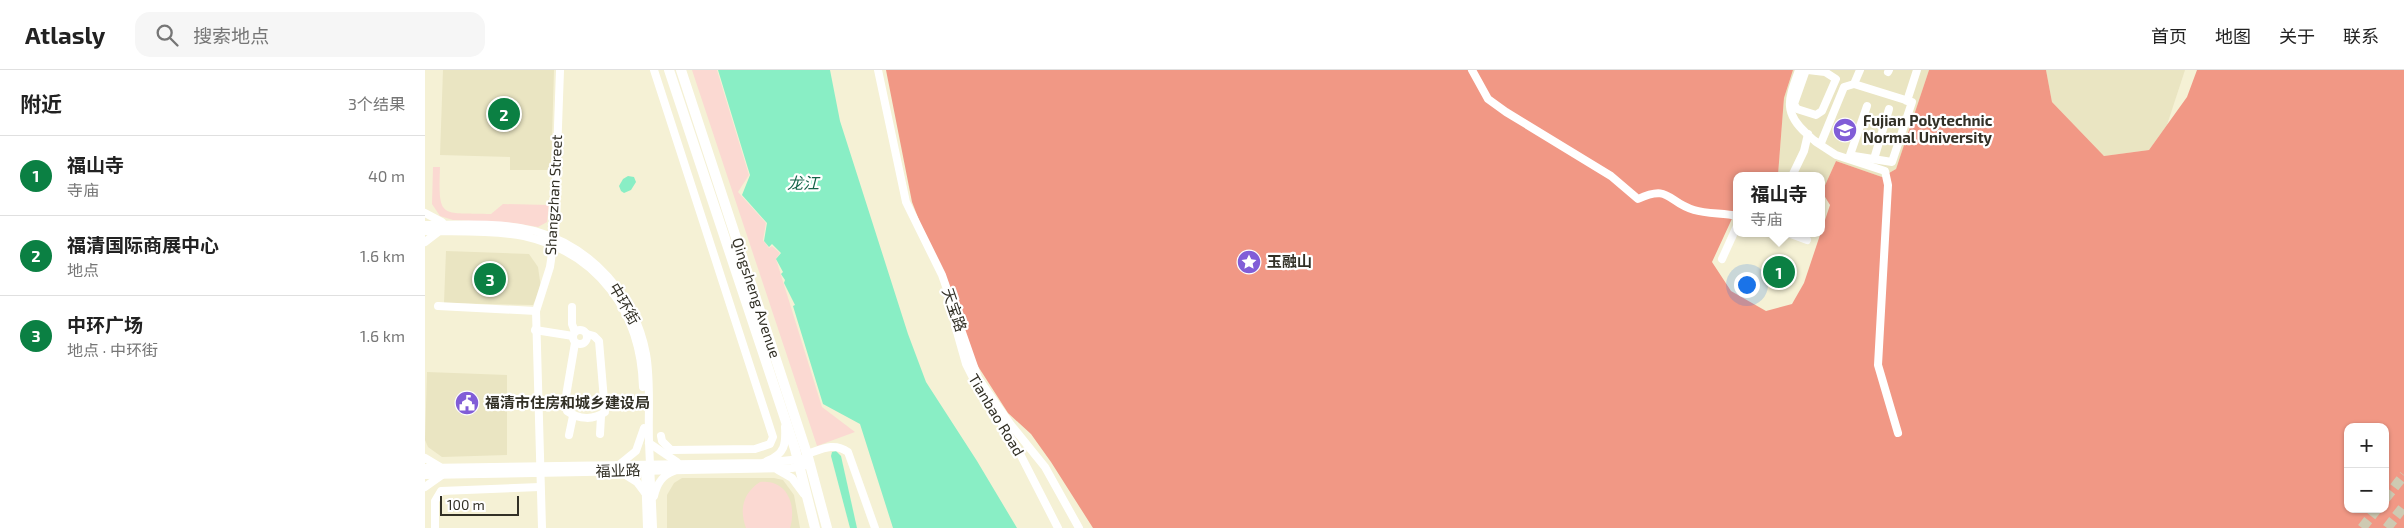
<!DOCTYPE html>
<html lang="zh">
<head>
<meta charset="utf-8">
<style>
	:root { --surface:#fff; --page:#f6f6f6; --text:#222; --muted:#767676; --line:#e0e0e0; --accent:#0b8043 }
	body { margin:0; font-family:"Exo 2","Noto Sans SC",sans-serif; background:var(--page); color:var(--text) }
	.controls { position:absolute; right:15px; bottom:15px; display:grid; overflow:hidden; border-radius:10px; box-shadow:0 1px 4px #0004 }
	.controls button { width:45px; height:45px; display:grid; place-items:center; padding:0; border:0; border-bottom:1px solid var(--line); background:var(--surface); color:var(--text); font:25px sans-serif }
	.scale { position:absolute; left:15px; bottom:12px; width:79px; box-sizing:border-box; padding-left:5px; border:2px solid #323026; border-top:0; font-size:14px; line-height:18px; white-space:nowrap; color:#323026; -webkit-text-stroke:4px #fff; paint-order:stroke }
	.you { position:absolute; left:1321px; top:214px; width:18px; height:18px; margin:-12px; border:4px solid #fff; border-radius:50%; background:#1a73e8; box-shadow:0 0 0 8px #1a73e833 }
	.badge { display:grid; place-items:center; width:32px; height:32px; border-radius:50%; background:var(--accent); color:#fff; font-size:16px; font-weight:700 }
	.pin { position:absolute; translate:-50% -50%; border:2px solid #fff; box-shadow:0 1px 5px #0006 }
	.popup { position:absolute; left:1308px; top:102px; width:92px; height:65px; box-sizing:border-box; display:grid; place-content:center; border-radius:10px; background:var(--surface); filter:drop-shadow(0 1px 4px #0005); font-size:16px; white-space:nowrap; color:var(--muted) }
	.popup b { font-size:19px; color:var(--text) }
	.popup::after { content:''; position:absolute; left:50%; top:100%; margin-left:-10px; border:10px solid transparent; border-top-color:var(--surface) }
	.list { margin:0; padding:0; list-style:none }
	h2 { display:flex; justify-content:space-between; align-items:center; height:65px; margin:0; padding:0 20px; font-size:21px }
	h2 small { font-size:16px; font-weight:400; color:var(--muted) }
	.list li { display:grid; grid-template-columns:32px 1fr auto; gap:15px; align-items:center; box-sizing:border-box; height:80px; padding:0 20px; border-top:1px solid var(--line) }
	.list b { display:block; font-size:19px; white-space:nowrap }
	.list p { margin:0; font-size:16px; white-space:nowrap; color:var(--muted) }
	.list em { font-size:16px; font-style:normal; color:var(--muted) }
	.icon { flex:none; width:28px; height:28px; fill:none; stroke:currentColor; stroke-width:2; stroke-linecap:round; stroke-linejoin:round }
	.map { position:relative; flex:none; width:1979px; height:458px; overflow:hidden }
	header { display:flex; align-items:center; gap:30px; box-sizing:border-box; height:70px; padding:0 25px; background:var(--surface); border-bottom:1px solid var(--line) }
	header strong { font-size:24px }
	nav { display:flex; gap:28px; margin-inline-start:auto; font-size:18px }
	.search { width:350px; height:45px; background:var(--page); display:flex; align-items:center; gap:12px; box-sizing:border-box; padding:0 18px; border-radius:15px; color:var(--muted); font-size:19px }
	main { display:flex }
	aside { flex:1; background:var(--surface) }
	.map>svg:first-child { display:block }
	.built { fill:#eae5c2 }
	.green { fill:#fbd9d2 }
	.forest { fill:#f19885; fill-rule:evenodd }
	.water { fill:#89eec5 }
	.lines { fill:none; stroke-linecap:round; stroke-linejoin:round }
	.major-tunnel { stroke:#cecab2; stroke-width:10; stroke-dasharray:10 5; stroke-linecap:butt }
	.minor { stroke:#fff; stroke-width:8 }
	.major { stroke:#fff; stroke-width:10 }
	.labels { text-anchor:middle; stroke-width:4.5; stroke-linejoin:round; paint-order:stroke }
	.poi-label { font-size:15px; font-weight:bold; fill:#323026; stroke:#fff; text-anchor:start }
	.street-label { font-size:15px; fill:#323026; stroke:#fff }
	.water-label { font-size:16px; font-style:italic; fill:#156349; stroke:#fff }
</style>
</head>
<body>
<header>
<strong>Atlasly</strong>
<div class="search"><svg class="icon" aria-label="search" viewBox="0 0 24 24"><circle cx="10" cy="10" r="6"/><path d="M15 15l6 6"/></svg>搜索地点</div>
<nav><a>首页</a><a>地图</a><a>关于</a><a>联系</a></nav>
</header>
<main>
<aside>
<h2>附近<small>3个结果</small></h2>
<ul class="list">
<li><span class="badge">1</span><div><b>福山寺</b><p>寺庙</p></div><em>40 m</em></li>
<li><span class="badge">2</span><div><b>福清国际商展中心</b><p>地点</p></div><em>1.6 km</em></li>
<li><span class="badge">3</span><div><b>中环广场</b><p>地点 · 中环街</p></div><em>1.6 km</em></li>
</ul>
</aside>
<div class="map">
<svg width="1979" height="458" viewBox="0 0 1979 458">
	<rect width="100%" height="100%" fill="#f5f1d5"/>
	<g class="built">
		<polygon points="18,0 129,0 126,100 85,100 85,87 15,85"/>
		<polygon points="1368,0 1504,0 1471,99 1457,107 1411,91 1397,122 1396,106 1353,105 1359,28"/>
		<polygon points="1621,0 1760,0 1742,55 1724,80 1679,86 1627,32"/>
		<polygon points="21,181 104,184 113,197 116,218 108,235 19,233"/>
		<polygon points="2,302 82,305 82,385 17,387 3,377 0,370"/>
		<polygon points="257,408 349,408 358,410 369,425 375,458 242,458 242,425 249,413"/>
	</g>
	<g class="green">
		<polygon points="267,0 292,0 324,105 313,122 341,153 338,170 344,178 347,176 355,183 351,189 397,337 430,362 392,376"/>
		<path d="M8,97H15C13,151 16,142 66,144L78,134L124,135L122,152L113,157L89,153L28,150L15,146L7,134Z"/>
		<path d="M335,412C362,409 372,435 365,458H321C314,439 318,423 335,412Z"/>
	</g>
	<path class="forest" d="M461,0H1368L1359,28L1353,105L1312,106L1311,140L1287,192L1306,221L1341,241L1367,234L1379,213L1405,135L1397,122L1411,91L1457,107L1471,99L1504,0H1621L1627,32L1679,86L1724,80L1762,27L1772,0H1979V458H668L626,392L606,364L583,343L547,287L487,132ZM1923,357H1960V439H1923Z"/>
	<g class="water">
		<polygon points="293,0 405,0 415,51 483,264 501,312 552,391 592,458 468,458 435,354 398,334 368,236 370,235 359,213 360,210 356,204 358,202 351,189 356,183 347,174 344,177 339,171 342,153 317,125 325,105"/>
		<polygon points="203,106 209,107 211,112 206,120 199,123 196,121 194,116 198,109"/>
		<polygon points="411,381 416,386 432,458 425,458 406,386 407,382"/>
	</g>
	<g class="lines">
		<g class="major-tunnel">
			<polyline points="1960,429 1979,405"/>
			<polyline points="1937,458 1952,439"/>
			<polyline points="1962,458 1979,436"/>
		</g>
		<g class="minor">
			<polyline points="229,0 348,367 345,374 330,379 246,380 237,371 236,366"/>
			<polyline points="453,0 481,132 517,205 553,308 586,355 620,397 654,458"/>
			<path d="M1047,0L1063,29L1081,42L1186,106L1213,129C1245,114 1242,132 1269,140C1282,144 1298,143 1312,146"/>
			<path d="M1374,0C1364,28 1357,42 1382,64C1387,68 1389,72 1395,73"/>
			<polyline points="1381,0 1369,34 1372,39 1391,45 1397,41 1411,9 1400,2 1383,0"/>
			<polyline points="1463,2 1464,0"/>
			<polyline points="1482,31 1492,0"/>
			<polyline points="1391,72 1411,85 1460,101 1463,115 1453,295 1473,363"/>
			<polyline points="1396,73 1419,17 1429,14 1435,0"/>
			<polyline points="1425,85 1442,36"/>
			<polyline points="1429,86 1467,92 1487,32 1429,14"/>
			<polyline points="1449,89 1464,39"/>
			<polyline points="1367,106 1379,81 1383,64"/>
			<polyline points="0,143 17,152"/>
			<path d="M0,155C36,155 75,152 110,161C167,177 210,226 221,284C226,312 223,343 224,371C225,400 227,429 228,458"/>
			<path d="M0,161C32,162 67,160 99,166C174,183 216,243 218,317"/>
			<polyline points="1363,163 1382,170"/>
			<polyline points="0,172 13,162"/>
			<polyline points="1297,189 1312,156"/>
			<polyline points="13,236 111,241"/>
			<polyline points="147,237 147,254 150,262"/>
			<polyline points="530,255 541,294 549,310 592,378 633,458"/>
			<circle cx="155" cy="267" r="7"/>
			<polyline points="110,260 148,266"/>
			<path d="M150,273L141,326L142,341C154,350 169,350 180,342L174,271L169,266L162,264"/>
			<polyline points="180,333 223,331"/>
			<polyline points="175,364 176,346"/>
			<polyline points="144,365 148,346"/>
			<polyline points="224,373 252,392"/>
			<path d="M382,384C397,379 409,372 423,382L450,458"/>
			<polyline points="0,388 15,397"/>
			<path d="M342,391C360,384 361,374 360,357"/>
			<polyline points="195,394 211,381 219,358"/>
			<polyline points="0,398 337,393 376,389"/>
			<polyline points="220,399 222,458"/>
			<polyline points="353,400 367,408 379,424"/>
			<polyline points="196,402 212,412 221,424"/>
			<polyline points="0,405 367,398 385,394"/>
			<polyline points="0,417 17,405"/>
			<path d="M229,426C232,414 237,405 249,401"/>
			<polyline points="10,458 10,431 16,421 115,417"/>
			<polyline points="117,458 111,241 125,197 129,169 135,0"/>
		</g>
		<g class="major">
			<polyline points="244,0 370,379 390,458"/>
			<polyline points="256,0 383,387 402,458"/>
		</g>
	</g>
	<defs>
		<g id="university-disc" transform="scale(1.25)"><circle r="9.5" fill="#815dd7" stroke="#fff"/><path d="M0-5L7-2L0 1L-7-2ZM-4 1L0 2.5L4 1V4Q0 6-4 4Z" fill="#fff"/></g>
		<g id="sight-disc" transform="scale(1.25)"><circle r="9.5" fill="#815dd7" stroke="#fff"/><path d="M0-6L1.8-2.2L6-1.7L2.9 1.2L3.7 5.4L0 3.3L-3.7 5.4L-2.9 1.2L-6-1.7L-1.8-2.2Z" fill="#fff"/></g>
		<g id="civic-disc" transform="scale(1.25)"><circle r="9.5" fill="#815dd7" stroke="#fff"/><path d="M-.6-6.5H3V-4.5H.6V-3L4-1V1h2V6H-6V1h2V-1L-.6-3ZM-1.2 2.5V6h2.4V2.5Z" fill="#fff"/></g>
	</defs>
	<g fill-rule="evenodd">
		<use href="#university-disc" x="1420" y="60"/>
		<use href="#sight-disc" x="824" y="192"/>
		<use href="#civic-disc" x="42" y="333"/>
	</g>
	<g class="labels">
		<g class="poi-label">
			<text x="1438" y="56">Fujian Polytechnic<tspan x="1438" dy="17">Normal University</tspan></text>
			<text x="842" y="197">玉融山</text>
			<text x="60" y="338">福清市住房和城乡建设局</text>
		</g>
		<g class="street-label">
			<text transform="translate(129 125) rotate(-87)" y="5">Shangzhan Street</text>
			<text transform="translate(331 228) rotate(72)" y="5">Qingsheng Avenue</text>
			<text transform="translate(199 234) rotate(60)" y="5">中环街</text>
			<text transform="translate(529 240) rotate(71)" y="5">天宝路</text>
			<text transform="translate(571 345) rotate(59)" y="5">Tianbao Road</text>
			<text transform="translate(193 401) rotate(-2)" y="5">福业路</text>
		</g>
		<g class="water-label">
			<text x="378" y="119">龙江</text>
		</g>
	</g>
</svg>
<div class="controls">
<button>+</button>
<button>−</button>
</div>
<div class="scale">100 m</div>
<div class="you"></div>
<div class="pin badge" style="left:1354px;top:202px">1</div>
<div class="popup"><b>福山寺</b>寺庙</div>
<div class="pin badge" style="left:79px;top:44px">2</div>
<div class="pin badge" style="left:65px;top:209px">3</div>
</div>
</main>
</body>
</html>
